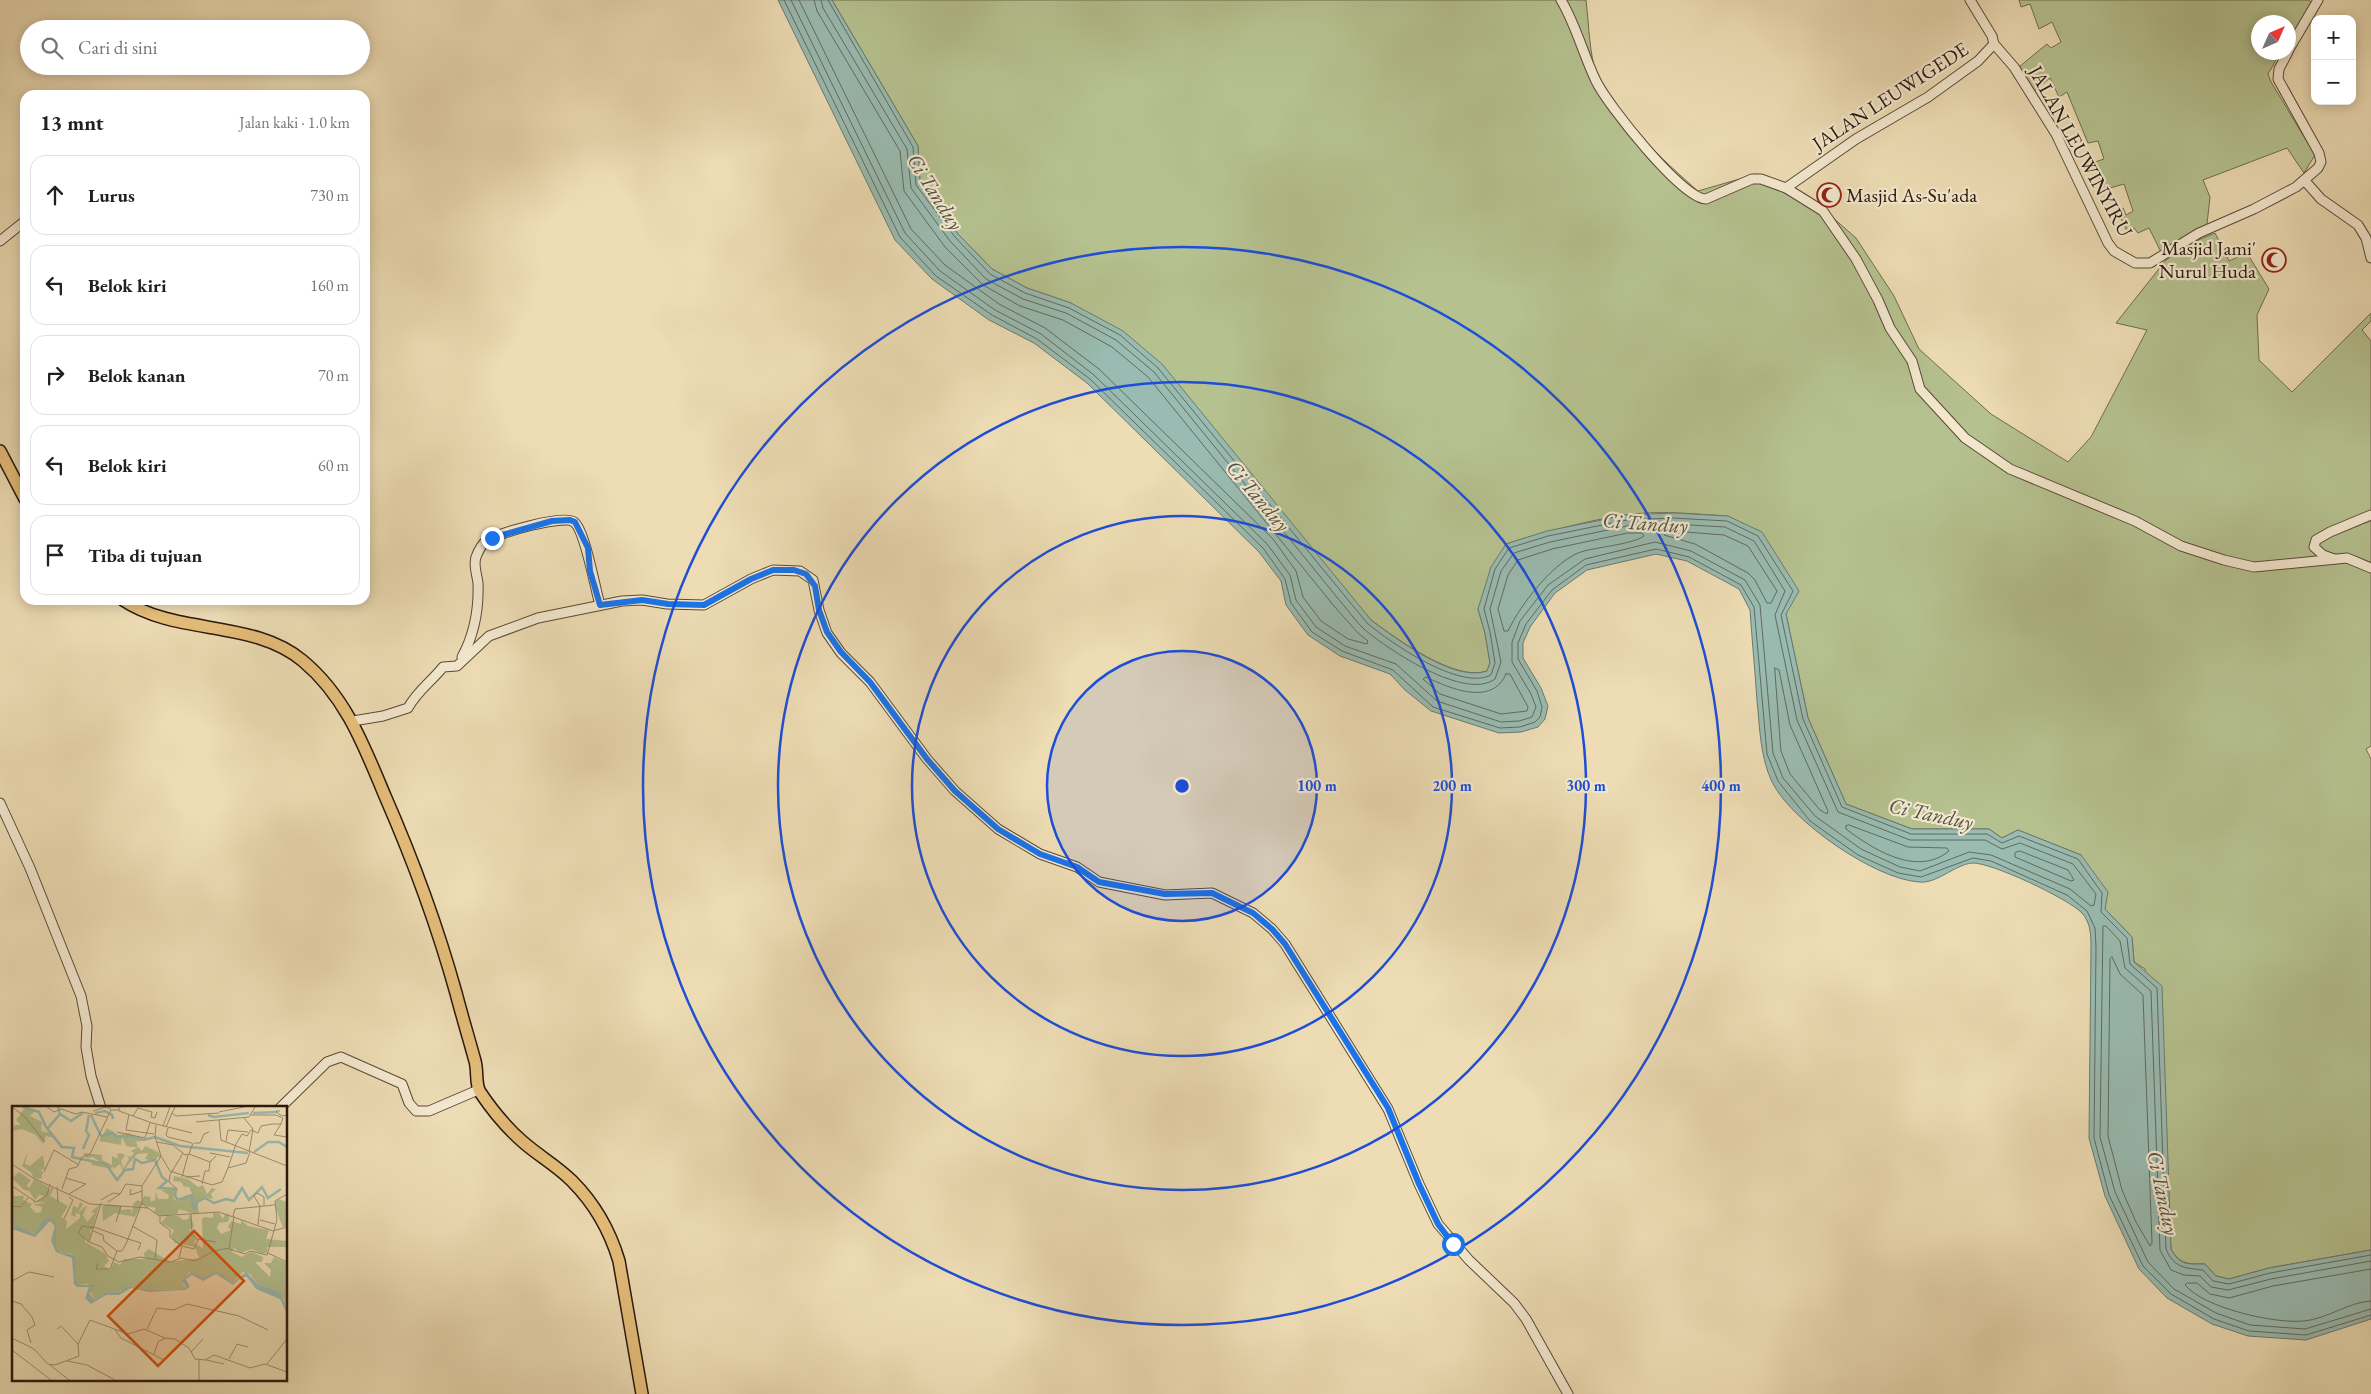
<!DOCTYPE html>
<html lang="id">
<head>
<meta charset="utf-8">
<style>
	:root { --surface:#fff; --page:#f2f2f2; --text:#202124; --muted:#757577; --line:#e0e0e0 }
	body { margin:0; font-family:"EB Garamond",serif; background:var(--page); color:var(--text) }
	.controls { position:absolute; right:15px; top:15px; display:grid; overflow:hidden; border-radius:10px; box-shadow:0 2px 12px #0003 }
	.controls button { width:45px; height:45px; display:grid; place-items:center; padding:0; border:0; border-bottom:1px solid var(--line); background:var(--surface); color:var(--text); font:25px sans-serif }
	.compass { position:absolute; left:2251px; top:15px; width:45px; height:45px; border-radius:50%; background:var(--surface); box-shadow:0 2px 12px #0003; rotate:45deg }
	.stop { position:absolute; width:15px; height:15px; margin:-11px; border:4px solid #1a73e8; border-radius:50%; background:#fff }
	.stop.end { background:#1a73e8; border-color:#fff; box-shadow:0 1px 5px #0008 }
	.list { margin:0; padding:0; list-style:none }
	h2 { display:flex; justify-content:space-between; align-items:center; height:65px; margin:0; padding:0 20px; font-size:21px }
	h2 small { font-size:16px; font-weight:400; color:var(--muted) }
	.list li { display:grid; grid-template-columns:32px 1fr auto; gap:15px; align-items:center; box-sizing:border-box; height:80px; margin:0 10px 10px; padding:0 10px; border:1px solid var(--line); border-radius:15px }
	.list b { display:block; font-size:19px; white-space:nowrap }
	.list em { font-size:16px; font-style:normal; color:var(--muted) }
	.icon { flex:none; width:28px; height:28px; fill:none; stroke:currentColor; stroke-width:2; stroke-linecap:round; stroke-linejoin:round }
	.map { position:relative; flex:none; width:2371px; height:1394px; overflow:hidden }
	.search { position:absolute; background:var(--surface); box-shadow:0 2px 12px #0003; left:20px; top:20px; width:350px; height:55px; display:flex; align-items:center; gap:12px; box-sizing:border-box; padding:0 18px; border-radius:28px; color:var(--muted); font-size:19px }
	.panel { position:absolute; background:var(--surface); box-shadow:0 2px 12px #0003; left:20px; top:90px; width:350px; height:515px; border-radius:15px }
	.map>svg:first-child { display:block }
	.green { fill:#b5c18f; stroke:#6f6c4f }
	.water { fill:#99bbb1; stroke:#6c7a70 }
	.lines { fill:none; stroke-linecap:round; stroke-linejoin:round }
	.shore { stroke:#616a60; stroke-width:1 }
	.minor-casing { stroke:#5a4938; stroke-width:11 }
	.major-casing { stroke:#29180f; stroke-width:14 }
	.minor { stroke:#f3e8ce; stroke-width:9 }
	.major { stroke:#e6be7a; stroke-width:11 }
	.route { stroke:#1a73e8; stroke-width:6 }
	.ring { fill:none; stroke:#1d4ed8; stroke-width:2.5 }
	.labels { text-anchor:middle; stroke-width:4.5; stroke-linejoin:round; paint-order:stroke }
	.street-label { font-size:20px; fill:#29180f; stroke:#f3e8ce }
	.poi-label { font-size:20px; fill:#29180f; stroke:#f3e8ce; text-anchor:start }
	.water-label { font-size:21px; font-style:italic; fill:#505148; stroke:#f3e8ce }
	.inset-river { fill:none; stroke:#99bbb1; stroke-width:2.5 }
	.inset-road { fill:none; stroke:#9f8e72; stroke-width:1 }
	.view { fill:#d5520c; fill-opacity:0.15; stroke:#d5520c; stroke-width:2.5 }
	.inset-edge { fill:none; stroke:#29180f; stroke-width:2.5 }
	.centre { fill:#1d4ed8; stroke:#f3e8ce; stroke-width:2.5 }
	.ring-label { font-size:15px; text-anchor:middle; font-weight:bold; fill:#1d4ed8; stroke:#f3e8ce; stroke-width:4.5; stroke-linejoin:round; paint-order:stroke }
</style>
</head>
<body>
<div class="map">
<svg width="2371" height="1394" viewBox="0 0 2371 1394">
	<rect width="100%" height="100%" fill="#eddcb4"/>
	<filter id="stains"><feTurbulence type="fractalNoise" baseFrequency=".004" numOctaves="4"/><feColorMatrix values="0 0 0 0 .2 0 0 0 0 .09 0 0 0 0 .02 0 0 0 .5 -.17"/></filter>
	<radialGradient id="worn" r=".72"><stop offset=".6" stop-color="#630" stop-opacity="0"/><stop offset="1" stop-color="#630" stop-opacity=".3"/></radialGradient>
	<g class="green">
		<path d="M832,0H1586C1589,24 1589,53 1597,76C1611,113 1667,164 1698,191L1757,174L1781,181L1807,195L1856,238L1894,296L1919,349L1991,414L2068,462L2091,437L2147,330L2116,323L2166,260L2186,245L2215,233L2229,261L2247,253L2269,289L2257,315L2259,360L2292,392L2371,313V321L2362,330L2371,341V746L2366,749L2371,759V1250L2269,1268L2229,1279L2216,1276L2205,1264C2189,1264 2180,1265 2171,1249L2145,969L2134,962L2132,937L2105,909L2081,855L2018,830L2002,838L1989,829H1912L1846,804L1808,718L1786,614L1728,516C1694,514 1659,510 1625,515C1585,521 1545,532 1506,544L1478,609L1485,633L1490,663L1487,671C1455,682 1397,639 1371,620L1071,303L1027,288L992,269L958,234L920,182L918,146Z"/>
		<polygon points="2019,0 2309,0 2312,4 2289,40 2288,22 2258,22 2258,52 2280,53 2268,74 2271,82 2315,155 2304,173 2287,148 2203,180 2210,197 2207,224 2204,228 2161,252 2149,228 2138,233 2134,228 2127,231 2117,211 2123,208 2126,215 2133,211 2124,184 2103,190 2098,174 2101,172 2092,163 2104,159 2098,141 2088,143 2067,92 2059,97 2050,78 2034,91 2019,67 2047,44 2051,48 2061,42 2052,22 2039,29 2030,4 2021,7"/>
	</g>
	<path class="water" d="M778,0H832L918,146L920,182L958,234L992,269L1027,288L1071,303L1123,331L1162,364L1371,620C1396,639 1455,683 1487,671L1490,663L1485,633L1478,609L1491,567L1506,544L1547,531L1626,515L1673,513L1728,516L1762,532L1799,591L1786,614L1808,718L1846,804L1912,829H1989L2002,838L2018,830L2081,855L2108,892L2105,909L2132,937L2134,962L2162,986L2171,1249C2180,1266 2188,1264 2205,1264L2216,1276L2229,1279L2269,1268L2371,1250V1319L2306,1340L2248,1336L2212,1324L2167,1298L2139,1269L2105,1196L2089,1138L2091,948C2091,936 2091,923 2082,913C2069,899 1991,862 1972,863C1954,865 1937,884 1919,882C1875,879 1792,822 1772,782C1760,756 1760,729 1757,701C1755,670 1752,640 1750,610L1739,589L1687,561L1656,554L1587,570L1555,593L1530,627L1523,643V658L1541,688L1548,706L1545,719L1538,727L1521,732L1499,733L1431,711L1405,690L1390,674L1340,656L1308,635L1286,605L1281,581L1259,552L1087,383L1034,343L989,320L932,279L895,240Z"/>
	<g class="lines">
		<g class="shore">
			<polyline points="784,0 900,237 936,276 992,315 1037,339 1090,379 1263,548 1285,579 1291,603 1312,632 1342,651 1393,670 1433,707 1500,728 1520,727 1535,722 1540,717 1542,707 1537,691 1518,659 1518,643 1526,624 1552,590 1586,565 1656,549 1689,557 1741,585 1754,607 1767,754 1778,781 1810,821 1858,855 1898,873 1921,877 1973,858 1991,861 2067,895 2087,911 2095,928 2096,948 2094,1138 2109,1195 2143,1266 2171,1294 2214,1319 2249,1331 2306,1335 2371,1315"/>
			<path d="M791,0L905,233L940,271L995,310L1041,334L1094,375L1267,544L1290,575L1296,600L1316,627L1345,646L1396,664L1437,701L1501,722L1519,721L1532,717L1536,707L1531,694L1512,662V642L1520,621L1548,585L1585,559L1655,542L1691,551L1745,580L1760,605L1773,753L1783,778L1815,816L1861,849L1900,867L1920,871L1969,852L1991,855L2070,889L2091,906L2094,905L2096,894L2073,864L2020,843L2002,849L1985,840H1910L1838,812L1797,720L1775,615L1785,591L1754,541L1725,527L1673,524L1627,526L1550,542L1514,553L1501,571L1490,609L1501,662L1495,679C1465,701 1389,650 1365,630C1356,622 1348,610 1340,601L1154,372L1116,340L1066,313L1023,299L986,279L950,241L911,188L907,149L823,8L821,0"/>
			<polyline points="799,0 911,229 945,265 999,304 1045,328 1099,369 1273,539 1296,571 1303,597 1321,621 1348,639 1367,644 1368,641 1358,633 1334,606 1148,377 1112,347 1063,320 1020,306 983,285 945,247 904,191 900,151 817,11 814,0"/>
			<path d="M828,0L913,147L916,185L955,237L990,274L1025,293L1069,308L1120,335L1158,368L1367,623C1391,643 1460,691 1491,675L1495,663L1490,632L1484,609L1495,569L1509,548L1548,536L1627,520L1673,518L1727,521L1758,536L1793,591L1781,615L1803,719L1842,807L1911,834H1987L2002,843L2019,836L2078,859L2102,893L2101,912L2127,938L2130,964L2157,988L2166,1249C2174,1268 2185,1268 2203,1270L2213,1281L2229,1284L2270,1273L2371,1255"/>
			<polygon points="1673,531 1724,535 1748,546 1777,591 1771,603 1767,603 1755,580 1748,573 1695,544 1664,535 1665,532"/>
			<path d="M1628,533H1642L1644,536C1633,544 1599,547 1584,551C1556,558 1520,605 1508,631H1504L1498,609L1508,575L1518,560L1552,549Z"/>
			<polygon points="1775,668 1779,670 1790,725 1828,811 1827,814 1820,810 1790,774 1781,751"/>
			<path d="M1506,674H1510L1528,707L1527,711L1501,714L1440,694L1423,679L1426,677C1449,688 1492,707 1506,674Z"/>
			<path d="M1849,825L1908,847L1947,848L1949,851C1917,877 1874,850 1846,829V826Z"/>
			<polygon points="2020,851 2068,870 2074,880 2071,881 2015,857 2015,853"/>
			<polygon points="2112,957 2120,974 2143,995 2152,1243 2150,1246 2136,1222 2122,1190 2108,1136 2110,959"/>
			<polyline points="2371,1261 2271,1279 2228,1290 2211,1287 2200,1276 2184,1275 2171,1270 2160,1250 2151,991 2125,968 2120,941 2106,926 2103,926 2100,1137 2115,1192 2148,1262 2174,1289 2216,1313 2250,1325 2305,1329 2371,1309"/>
			<path d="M2371,1269L2273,1286L2229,1298L2210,1294L2197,1283H2187L2185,1285C2204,1308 2275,1324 2304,1321C2327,1319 2349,1302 2371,1301"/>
		</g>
		<g class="minor-casing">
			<g id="minor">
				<path d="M1561,0C1576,25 1583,54 1596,81C1607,104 1682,199 1706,199L1752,179H1761L1786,188L1823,211L1856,259L1878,300L1890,328L1912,361L1920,389L1965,438L2010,469L2135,521L2181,546L2224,560L2254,567L2347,558L2371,568"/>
				<polyline points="1994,44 2014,67 2056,134 2108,243 2114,251 2135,263 2150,263 2199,233 2254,209 2296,187 2318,168 2321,162 2319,153 2278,79 2279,69 2288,52"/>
				<polyline points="2288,51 2318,0"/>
				<polyline points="2305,181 2321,199 2358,225 2366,238 2371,258"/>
				<polyline points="1786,188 1856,139 1928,97 1978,61 1994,44 1992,36 1970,0"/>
				<polyline points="0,241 25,221"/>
				<polyline points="2334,559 2323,555 2314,547 2316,540 2330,532 2371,515"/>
				<path d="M462,657C475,633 479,610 478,583C477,574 473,566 476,557C478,552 482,544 486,541C498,533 564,514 574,522C585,530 595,588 600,605"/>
				<path d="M353,721L383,716L408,708C417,691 432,681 443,667L457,666L489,636L538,618L622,601L642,600L667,604L704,605L751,579L773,570L800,571L813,580L819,610L827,633L841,653L870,682L927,759L955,791L998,829L1040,854L1077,867L1099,882L1165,895L1212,893L1253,913L1272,929L1285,944L1388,1109L1419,1184L1438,1224L1469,1260L1514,1303L1526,1319L1568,1394"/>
				<polyline points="0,803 30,868 81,996 87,1026 86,1047 91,1076 101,1108"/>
				<polyline points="280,1108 327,1062 341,1057 402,1084 409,1103 416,1111 429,1111 478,1090"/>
			</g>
		</g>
		<g class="major-casing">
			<g id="major">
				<polyline points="0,451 25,499"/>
				<path d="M123,600C177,636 253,619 303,661C346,697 364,746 385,796C413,860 437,925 456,993C462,1016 469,1039 475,1061C478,1071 475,1084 480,1092C492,1110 507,1128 523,1142C539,1156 557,1166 572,1181C594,1203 610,1231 619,1261L642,1394"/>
			</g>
		</g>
		<use href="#minor" class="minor"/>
		<use href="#major" class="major"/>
	</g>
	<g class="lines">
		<polyline class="route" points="492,538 552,521 570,520 575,522 588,548 590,571 600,605 642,600 668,604 704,605 751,579 773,570 794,570 806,574 815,586 819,610 827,632 841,652 870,682 927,759 955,791 998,829 1040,854 1077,867 1099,882 1165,894 1212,893 1253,913 1272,929 1285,944 1388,1108 1419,1184 1438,1224 1453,1244"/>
	</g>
	<circle cx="1182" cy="786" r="135" fill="#1d4ed8" fill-opacity=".12"/>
	<g class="ring">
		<circle cx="1182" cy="786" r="135"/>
		<circle cx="1182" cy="786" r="270"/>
		<circle cx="1182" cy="786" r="404"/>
		<circle cx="1182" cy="786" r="539"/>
	</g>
	<defs>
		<g id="mosque-ring" transform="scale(1.25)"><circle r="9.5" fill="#f3e8ce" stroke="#8f2418" stroke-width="1.5"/><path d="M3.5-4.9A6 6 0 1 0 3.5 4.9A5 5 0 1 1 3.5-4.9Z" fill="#8f2418"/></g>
	</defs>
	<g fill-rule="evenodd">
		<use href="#mosque-ring" x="1829" y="195"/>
		<use href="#mosque-ring" x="2274" y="260"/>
	</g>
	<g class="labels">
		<g class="street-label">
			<text transform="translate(1890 96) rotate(-33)" y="7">JALAN LEUWIGEDE</text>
			<text transform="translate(2081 151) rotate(61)" y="7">JALAN LEUWINYIRU</text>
		</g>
		<g class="poi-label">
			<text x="1846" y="202">Masjid As-Su'ada</text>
			<text x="2256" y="255" text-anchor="end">Masjid Jami'<tspan x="2256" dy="23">Nurul Huda</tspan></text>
		</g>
		<g class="water-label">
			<text transform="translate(935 192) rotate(58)" y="7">Ci Tanduy</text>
			<text transform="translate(1258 496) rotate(50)" y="7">Ci Tanduy</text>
			<text transform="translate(1645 523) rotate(4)" y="7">Ci Tanduy</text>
			<text transform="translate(1931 814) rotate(12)" y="7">Ci Tanduy</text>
			<text transform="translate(2163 1193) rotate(78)" y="7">Ci Tanduy</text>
		</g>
	</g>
	<g transform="translate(12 1106)">
		<rect width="275" height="275" fill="#eddcb4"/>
		<path d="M12,3L23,5L18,10L30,16L29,25L38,27L43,32L34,30L31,38L24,29L10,23L0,25L2,19H9L4,14ZM95,22L106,29L118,27L117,30L125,31L129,36L124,35L126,41H121L114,40L110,31L109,39L87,35ZM24,40L16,45L13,58L18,60L31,49L33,63L28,64L31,66L29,73L21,72L20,67L10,60L16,45ZM133,40L146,46L149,51H145L144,55L133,53L136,47L125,48L111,65L108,58L101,63V60L99,63L80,59L79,56L90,57L81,51L74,52L71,47L90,49V54L100,59V50L106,53L105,48L109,47L113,49L109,55L111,63L117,53L115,50L119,51L122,47L119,45L126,41L130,45ZM7,66L19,74L15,79L17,82L22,73L35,80L38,85L39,81L42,82L38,90L56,100L49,111L55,115L54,123L68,112V108L63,107L64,111L59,109L61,100L66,102L68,96L71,98L66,107L75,99L71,109L75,116L83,107L79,106L87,99L81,120L78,118L81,123L78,125L79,129L76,136L73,132V136L94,148L97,155L92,160L98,164L102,156L108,159L112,153H133L132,147L137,143L158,156L187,152L183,141L163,137L159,130L162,124L149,117L155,110H166L171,114L176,113L178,108L182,120L177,124L185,132L182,137L191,142L190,114L192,111L201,112V107H207L211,113L213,108L218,109L216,116L207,117L205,122L209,128L219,124L216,121L219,115L229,118V114L236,120L257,124L254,133L275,135V141H255V146L251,148L239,143L229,147L222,142L220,146L230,151L239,146L251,151L250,156H243L258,171L259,164L252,157H259L262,151L275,157V201L269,186L246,178L238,168L231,166L220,177L207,167L192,173L177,166L171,179L174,181L170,183L139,184L114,180L108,186L92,187L82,194L76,178L67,179L64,174L62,148L51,147L44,141L42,114L36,112L22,128L0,119L1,86L2,90H12L11,94L20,98L18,101L24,107L29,106L30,101L23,99L20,93L24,98L35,97L24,96L33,90L27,89L23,94L17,85L12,84L0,72ZM162,70L176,73L186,81L191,79L195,88L200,82L204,83L199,88L201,93L193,91L185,95L187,107L183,108L167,103L165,108L148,110L142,106L144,102L129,99L123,111L103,107L91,115L90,101L96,98L109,100V104L119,103L120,108L121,98L126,94L129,96L132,90L138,91L139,96L143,94L144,86L146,93H156L157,89L149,84L163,83L161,92L166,96L173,90H181L177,81L172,80L175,86L169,76L161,75ZM266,93L275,96V119L271,122L262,98Z" fill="#b5c18f"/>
		<path d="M33,113L39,112L44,116V141L50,147L63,149L64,174L67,179H82L78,188L82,194L92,187L108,186L114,180L139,184L170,183L174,181L170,175L179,166L192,172L202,166L210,168L220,177L234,166L246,178L269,186L275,204L268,191L247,182L233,168L221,179L204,168L191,175L180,169L174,173L178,181L173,184L137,186L119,182L107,189H94L79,198L73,192L77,181H65L62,178L60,152L44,146L39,134L43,120L38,115L23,131L0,123L3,119L22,128Z" fill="#99bbb1"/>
		<path class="inset-river" d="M11,1L27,6L34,21L50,41L62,42L60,51L94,58L105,74L113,64L121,63L123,53L130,57L143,54L150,71L155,75L147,82L164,83L163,90L166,94L180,89L181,101L184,102L185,96L193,92L202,97L214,93L222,95L230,82L237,94L250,81L256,92L269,83M83,7L93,5L100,9L101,13M241,7L265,6M48,8L59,15L71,7M79,9L89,30L101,27L105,31L120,30L131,34L143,31L168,40L236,47M196,9L201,11L237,7M36,22L48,8L46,1M71,43L77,29L74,25L77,9M242,46L256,36H267L275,41M229,171L235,169L245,182L269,192L275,205"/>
		<path class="inset-road" d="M0,1L12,10L33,36M35,1L42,6L49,3L64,8L70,6L95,11M107,1V5L140,17L180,27M163,1L160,7L164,10L207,7M81,5L94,1L99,3M268,5H264L268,9L275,10M207,6L232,1M117,8L114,24L142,28M239,9H264L271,12L269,18M121,10L126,2L140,6L139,11L143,12L145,6M232,12L241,23L237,46M207,14L209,34L275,60M184,16L237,11L243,1M151,20L158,1M154,21L160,7M156,22L154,29L156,31L180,37M105,26L133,32L138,17M214,35L216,24L236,26M145,36L161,39L173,49L177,48L181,37M182,37H188L192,28L197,26M224,38L230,28L235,30L239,24L246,27L249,20L260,18H269L262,29L275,31M198,47L218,51M177,48L198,56M149,50L158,65L200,79L210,76L216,62L234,57L238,46M0,58L21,72L78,98L136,102L147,110L207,106L261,125L275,121M216,62L224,38M32,66L42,44L67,59M170,71L176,49M173,71L188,70M54,72L74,78L57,88M190,78L193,65H197L198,56L204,50M0,80L24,96L35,89L38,78M45,81L46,96M50,83L57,63L65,61L70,51L78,48L99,4H107M119,83L118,89L130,85M165,83L157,76L158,69L171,47M89,94L101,87L108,88M96,96L108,88L114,78L130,80M89,97L77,136L90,141L96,150L107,156L128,151L159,156L169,152L183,155L202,145L217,142M0,100L9,101L16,92M136,102L130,97V80L149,50L143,31L144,19M221,110L223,103L262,99M222,110L217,143L233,148L238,145L255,149L265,114L263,95L275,88M148,111V117L158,124V131L170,140L167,152M52,113L61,94L57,91M248,114L263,118M104,116L109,100M246,119L248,100L242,90L245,87L252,91V100M79,120L116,133M120,120L145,134L143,153M81,125L91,129L92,135L105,145M116,133L129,137L126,144M186,133L204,136M77,136L66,127L70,120L82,122M170,140L182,143L186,134L180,127L179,108M256,147L275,156M86,157L84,163H98L105,145H110L114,138L130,97M0,175L17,166L42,171M0,195L9,198L20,211L23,219L15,224L19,237M45,223L49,220L66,238M135,223L145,202L162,204L175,198L227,210L256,224M103,224L109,232L152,254M0,232L22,243L36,258L43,259L67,250L66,238L78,214L116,228L132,223L153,232L163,233L177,242L183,253L193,254L202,249L238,262L253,258L275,266M0,244L39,274M179,246L191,233M142,248L146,236L153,232M217,253L225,238L236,241M187,254V274M194,254L212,258M55,255L75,259L103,274M255,258L275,233M38,259L57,274"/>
		<path class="view" d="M182,125L232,175L146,260L96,210Z"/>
		<rect width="275" height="275" class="inset-edge"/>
	</g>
	<circle cx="1182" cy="786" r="8" class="centre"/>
	<g class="ring-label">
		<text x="1317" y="791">100 m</text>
		<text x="1452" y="791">200 m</text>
		<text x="1586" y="791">300 m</text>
		<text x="1721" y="791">400 m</text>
	</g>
	<rect width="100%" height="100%" filter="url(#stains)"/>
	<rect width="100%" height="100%" fill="url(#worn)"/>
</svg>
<div class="controls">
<button>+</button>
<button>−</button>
</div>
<svg class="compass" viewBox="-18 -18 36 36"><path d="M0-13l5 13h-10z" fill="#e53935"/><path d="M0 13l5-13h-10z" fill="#757577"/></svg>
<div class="stop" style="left:1453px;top:1244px"></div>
<div class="stop end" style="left:492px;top:538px"></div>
<div class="search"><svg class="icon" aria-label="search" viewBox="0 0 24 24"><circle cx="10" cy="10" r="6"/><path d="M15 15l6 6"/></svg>Cari di sini</div>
<section class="panel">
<h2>13 mnt<small>Jalan kaki · 1.0 km</small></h2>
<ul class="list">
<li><svg class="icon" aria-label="ahead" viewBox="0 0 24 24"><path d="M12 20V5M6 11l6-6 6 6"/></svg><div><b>Lurus</b></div><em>730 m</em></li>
<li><svg class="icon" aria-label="left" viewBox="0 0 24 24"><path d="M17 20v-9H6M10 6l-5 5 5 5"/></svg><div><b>Belok kiri</b></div><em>160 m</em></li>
<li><svg class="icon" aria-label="right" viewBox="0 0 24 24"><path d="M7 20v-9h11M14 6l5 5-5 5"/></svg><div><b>Belok kanan</b></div><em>70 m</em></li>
<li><svg class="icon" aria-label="left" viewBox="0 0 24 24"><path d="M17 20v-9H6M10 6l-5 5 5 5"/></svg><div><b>Belok kiri</b></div><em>60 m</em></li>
<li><svg class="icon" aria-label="arrive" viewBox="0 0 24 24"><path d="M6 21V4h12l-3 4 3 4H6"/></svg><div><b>Tiba di tujuan</b></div></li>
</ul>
</section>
</div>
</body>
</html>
